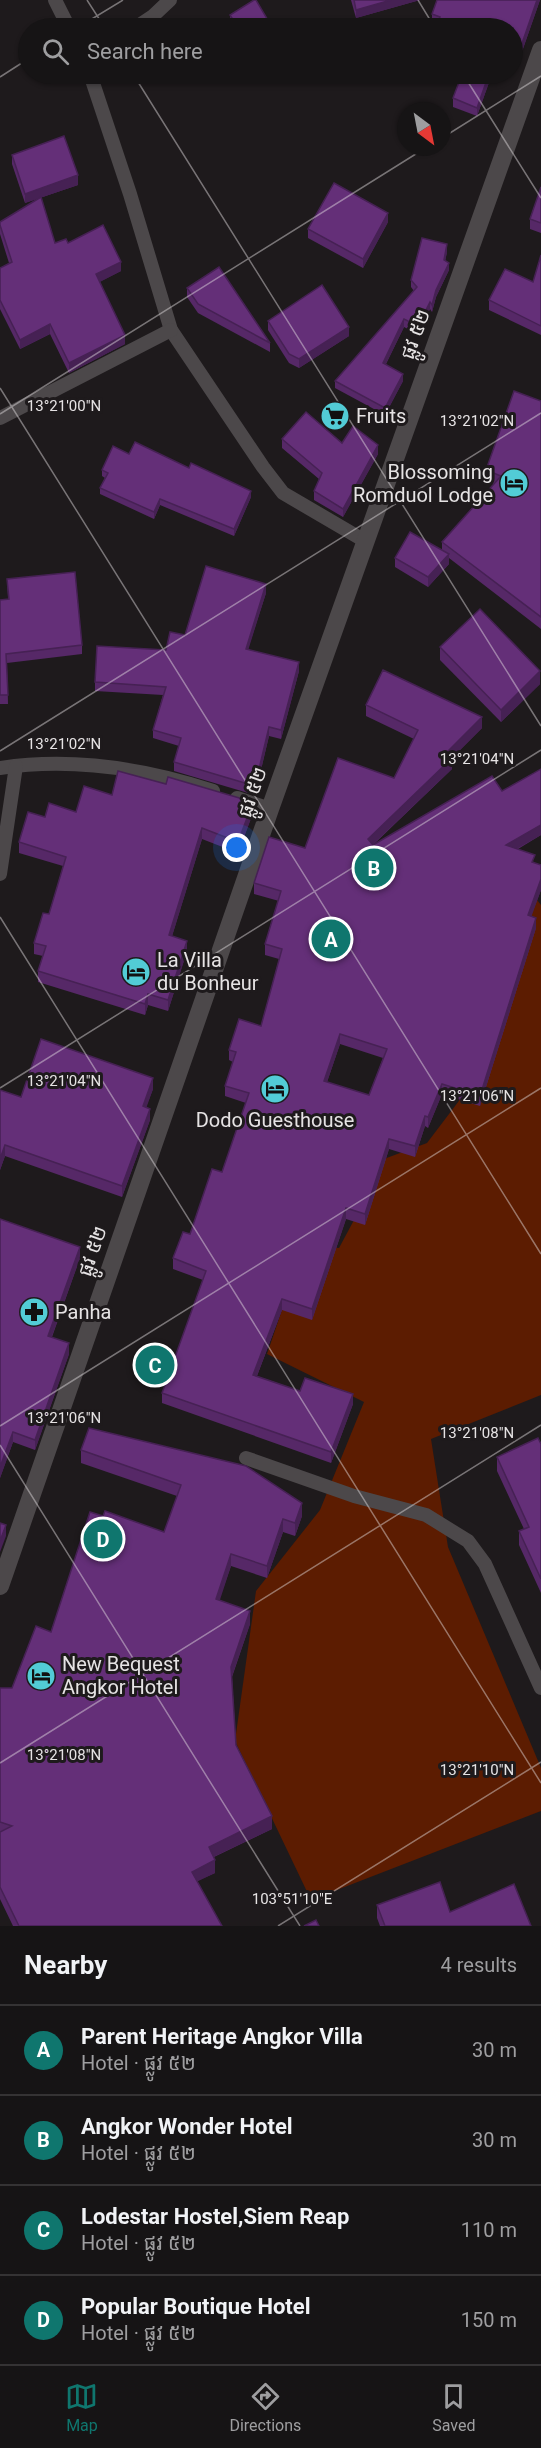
<!DOCTYPE html>
<html lang="en">
<head>
<meta charset="utf-8">
<style>
	:root { --surface:#161415; --page:#1f1d1e; --text:#f1f3f6; --muted:#9e9ea0; --line:#353334; --accent:#0f766e }
	body { margin:0; font-family:Roboto,"Noto Sans Khmer",sans-serif; background:var(--page); color:var(--text) }
	.compass { position:absolute; left:397px; top:102px; width:54px; height:54px; border-radius:50%; background:var(--surface); box-shadow:0 2px 4px #0004; rotate:148deg }
	.you { position:absolute; left:237px; top:848px; width:21px; height:21px; margin:-15px; border:4px solid #fff; border-radius:50%; background:#1a73e8; box-shadow:0 0 0 9px #1a73e833 }
	.badge { display:grid; place-items:center; width:39px; height:39px; border-radius:50%; background:var(--accent); color:#fff; font-size:20px; font-weight:700 }
	.pin { position:absolute; translate:-50% -50%; border:3px solid #fff; box-shadow:0 2px 6px #0006 }
	.list { margin:0; padding:0; list-style:none }
	h2 { display:flex; justify-content:space-between; align-items:center; height:78px; margin:0; padding:0 24px; font-size:26px }
	h2 small { font-size:20px; font-weight:400; color:var(--muted) }
	.list li { display:grid; grid-template-columns:39px 1fr auto; gap:18px; align-items:center; box-sizing:border-box; height:90px; padding:0 24px; border-top:2px solid var(--line) }
	.list b { display:block; font-size:22px; white-space:nowrap }
	.list p { margin:0; font-size:20px; white-space:nowrap; color:var(--muted) }
	.list em { font-size:20px; font-style:normal; color:var(--muted) }
	.icon { flex:none; width:33px; height:33px; fill:none; stroke:currentColor; stroke-width:2; stroke-linecap:round; stroke-linejoin:round }
	.map { position:relative; flex:none; width:541px; height:1926px; overflow:hidden }
	.search { position:absolute; background:var(--surface); box-shadow:0 2px 4px #0004; left:18px; right:18px; top:18px; height:66px; display:flex; align-items:center; gap:15px; box-sizing:border-box; padding:0 21px; border-radius:33px; color:var(--muted); font-size:22px }
	.sheet { height:438px; background:var(--surface) }
	nav { display:flex; justify-content:space-around; align-items:center; box-sizing:border-box; height:84px; border-top:2px solid var(--line); background:var(--surface); font-size:16px; color:var(--muted) }
	nav a { display:grid; justify-items:center; gap:3px }
	nav .on { color:var(--accent) }
	.map>svg:first-child { display:block }
	.green { fill:#5c1c01 }
	.lines { fill:none; stroke-linecap:round; stroke-linejoin:round }
	.lane { stroke:#4c484a; stroke-width:14 }
	.secondary { stroke:#4c484a; stroke-width:18 }
	.wall { fill:#562867; fill-rule:evenodd }
	.shaded-wall { fill:#462154 }
	.building { fill:#642f78; stroke:#462154; stroke-width:1.5; fill-rule:evenodd }
	.ticks { fill:none; stroke:#e6e3e4; stroke-width:1.5; stroke-opacity:0.45 }
	.labels { text-anchor:middle; stroke-width:6; stroke-linejoin:round; paint-order:stroke }
	.street-label { font-size:20px; fill:#e6e3e4; stroke:#1e1a1c }
	.poi-label { font-size:20px; fill:#e6e3e4; stroke:#1e1a1c; text-anchor:start }
	.ticks-label { font-size:15px; text-anchor:middle; fill:#e6e3e4; stroke:#1e1a1c; stroke-width:6; stroke-linejoin:round; paint-order:stroke }
</style>
</head>
<body>
<div class="map">
<svg width="541" height="1926" viewBox="0 0 541 1926">
	<rect width="100%" height="100%" fill="#1e1a1c"/>
	<polygon class="green" points="522,881 541,905 541,1395 431,1439 448,1547 541,1768 541,1811 311,1900 235,1741 256,1591 320,1510 364,1402 267,1354 304,1245 339,1248 368,1194 365,1166 427,1143 471,1085"/>
	<g class="lines">
		<g class="lane">
			<polyline points="55,0 69,28"/>
			<polyline points="135,28 153,16 170,0"/>
			<polyline points="90,74 130,194 171,330 263,467 283,493 365,541"/>
			<polyline points="0,418 171,330"/>
			<path d="M0,768C73,757 143,768 213,791"/>
			<polyline points="237,798 270,809"/>
			<polyline points="0,874 16,766"/>
			<polyline points="246,1458 354,1496 426,1515 468,1541 485,1564 541,1688"/>
		</g>
		<polyline class="secondary" points="0,1586 270,809 541,50"/>
	</g>
	<g class="wall">
		<polygon points="351,0 420,0 356,18"/>
		<polygon points="540,0 518,63 513,61 513,28 438,25 432,23 432,14"/>
		<polygon points="230,15 272,28 235,28 230,20"/>
		<polygon points="492,74 477,116 453,107 453,98"/>
		<polygon points="12,155 78,185 25,203 12,164"/>
		<polygon points="541,187 541,233 530,229 530,219"/>
		<polygon points="0,222 55,243 68,243 121,271 99,282 125,344 69,373 50,334 20,349 0,309 0,268 9,263 0,234"/>
		<polygon points="388,222 363,268 308,238 308,229"/>
		<polygon points="447,252 445,261 449,270 436,297 432,312 430,309 418,334 404,327 386,364 403,381 385,415 335,388 335,381 414,291 411,287 411,280"/>
		<polygon points="541,255 541,335 489,310 489,300 533,282"/>
		<polygon points="187,288 270,343 270,352 198,313 187,297"/>
		<polygon points="268,321 349,336 299,368 289,363 268,330"/>
		<polygon points="541,401 541,629 449,558 449,564 428,587 395,567 395,558 442,551 442,542 494,484 486,481 486,470"/>
		<polygon points="282,439 342,443 378,454 343,517 314,500 314,491 319,479 282,448"/>
		<polygon points="129,454 189,468 251,497 234,536 160,505 154,519 100,494 100,488 105,478 102,476 102,470"/>
		<polygon points="7,579 82,645 82,654 7,663 8,704 0,704 0,600 8,599"/>
		<polygon points="266,593 248,649 299,671 281,739 269,736 255,795 174,771 174,762 179,746 153,738 153,730 163,695 95,691 95,682 166,650 185,635"/>
		<polygon points="440,647 540,684 501,722 440,660"/>
		<path d="M366,705L482,728L452,758V769L373,845L502,791L541,769V835L518,849L535,863L541,865V890L531,916L536,928L480,1106L442,1094L428,1128L425,1126L415,1157L389,1149L365,1225L346,1219L312,1320L282,1310L257,1376L300,1391L353,1404L331,1463L162,1403V1393L203,1280L173,1269V1258L190,1234L222,1172L246,1103L225,1096V1086L233,1062L229,1060V1050L261,1026L279,959L265,955V944L279,901L254,894V883L305,848L394,778L414,739L366,716ZM340,1044L383,1058L369,1095L327,1082Z"/>
		<polygon points="112,795 253,813 238,853 202,839 172,936 187,951 168,1011 148,1005 145,1015 38,982 38,971 43,956 34,954 34,943 49,914 63,866 19,853 19,842 45,817 76,812"/>
		<polygon points="153,1089 146,1107 150,1120 122,1197 5,1156 0,1170 0,1090 21,1097"/>
		<polygon points="0,1219 80,1258 52,1337 69,1354 35,1450 13,1442 0,1478"/>
		<polygon points="541,1444 541,1593 519,1545 519,1531 524,1529 497,1471 497,1457"/>
		<polygon points="81,1450 302,1516 295,1536 283,1532 267,1578 231,1566 219,1600 250,1624 232,1677 236,1745 272,1829 214,1857 215,1873 197,1881 222,1926 13,1926 0,1899 0,1688 12,1688 51,1632 164,1532 177,1496 81,1463"/>
		<polygon points="377,1905 450,1912 531,1926 380,1926 377,1918"/>
	</g>
	<g class="shaded-wall">
		<polygon points="391,0 420,0 356,18 356,10"/>
		<polygon points="537,0 540,0 518,63 518,55"/>
		<polygon points="489,74 492,74 477,116 477,108"/>
		<polygon points="78,175 78,185 25,203 25,194"/>
		<polygon points="388,213 388,222 363,268 363,259"/>
		<polygon points="447,244 447,252 444,267 444,260"/>
		<polygon points="121,262 121,271 96,284 96,274"/>
		<polygon points="449,263 449,270 436,297 432,312 432,305 436,290"/>
		<polygon points="430,302 430,309 418,334 418,326"/>
		<polygon points="404,319 404,327 383,370 383,363"/>
		<polygon points="50,324 50,334 20,349 20,340"/>
		<polygon points="349,327 349,336 299,368 299,359"/>
		<polygon points="125,335 125,344 69,373 69,363"/>
		<polygon points="403,374 403,381 385,415 385,408"/>
		<polygon points="378,445 378,454 343,517 343,509"/>
		<polygon points="251,491 251,497 234,536 234,529"/>
		<polygon points="160,499 160,505 154,519 154,512"/>
		<polygon points="449,554 449,564 428,587 428,577"/>
		<polygon points="266,584 266,593 246,657 246,649"/>
		<polygon points="299,662 299,671 281,739 281,730"/>
		<polygon points="540,671 540,684 501,722 501,710"/>
		<polygon points="482,717 482,728 445,765 445,754"/>
		<polygon points="269,727 269,736 255,795 255,786"/>
		<polygon points="452,758 452,769 368,849 368,839"/>
		<polygon points="253,802 253,813 238,853 238,842"/>
		<polygon points="541,825 541,835 506,855 506,845"/>
		<polygon points="202,828 202,839 169,946 169,935"/>
		<polygon points="541,879 541,890 528,926 528,915"/>
		<polygon points="536,918 536,928 480,1106 480,1096"/>
		<polygon points="187,941 187,951 168,1011 168,1000"/>
		<polygon points="148,994 148,1005 145,1015 145,1004"/>
		<polygon points="340,1034 340,1044 324,1091 324,1081"/>
		<polygon points="153,1078 153,1089 143,1117 143,1106"/>
		<polygon points="442,1084 442,1094 428,1128 428,1117"/>
		<polygon points="150,1109 150,1120 122,1197 122,1186"/>
		<polygon points="425,1116 425,1126 415,1157 415,1146"/>
		<polygon points="389,1139 389,1149 365,1225 365,1214"/>
		<polygon points="5,1145 5,1156 0,1170 0,1159"/>
		<polygon points="346,1208 346,1219 312,1320 312,1309"/>
		<polygon points="80,1247 80,1258 48,1347 48,1336"/>
		<polygon points="282,1299 282,1310 253,1386 253,1375"/>
		<polygon points="69,1343 69,1354 35,1450 35,1440"/>
		<polygon points="353,1394 353,1404 331,1463 331,1452"/>
		<polygon points="13,1432 13,1442 0,1478 0,1467"/>
		<polygon points="302,1503 302,1516 295,1536 295,1523"/>
		<polygon points="283,1519 283,1532 267,1578 267,1566"/>
		<polygon points="6,1525 6,1536 0,1552 0,1541"/>
		<polygon points="231,1554 231,1566 216,1612 216,1599"/>
		<polygon points="250,1611 250,1624 231,1679 231,1667"/>
		<polygon points="272,1816 272,1829 209,1859 209,1847"/>
		<polygon points="215,1860 215,1873 192,1884 192,1872"/>
	</g>
	<g class="building">
		<polygon points="254,0 256,0 272,27 269,28 238,28 230,15"/>
		<polygon points="354,0 391,0 356,10"/>
		<polygon points="437,0 537,0 518,55 513,53 513,28 436,28 440,17 432,14"/>
		<polygon points="462,74 489,74 477,108 453,98"/>
		<polygon points="64,136 78,175 25,194 12,155"/>
		<polygon points="334,183 388,213 363,259 308,229"/>
		<polygon points="541,187 541,223 530,219"/>
		<polygon points="41,197 55,243 66,239 68,243 103,225 121,262 96,274 125,335 69,363 50,324 20,340 0,300 0,268 12,262 0,225 0,222"/>
		<polygon points="422,238 447,244 444,260 449,263 436,290 432,305 430,302 418,326 404,319 383,363 403,374 385,408 335,381 417,287 411,280"/>
		<polygon points="541,255 541,326 489,300 505,269 533,282"/>
		<polygon points="219,267 270,343 198,304 187,288"/>
		<polygon points="322,285 349,327 299,359 289,354 268,321"/>
		<polygon points="514,391 541,401 541,617 442,542 501,476 486,470"/>
		<polygon points="306,412 342,443 353,426 378,445 343,509 314,491 322,473 282,439"/>
		<polygon points="135,442 189,468 191,463 251,491 234,529 160,499 154,512 100,488 108,473 102,470 113,446 129,454"/>
		<polygon points="410,532 449,554 428,577 395,558"/>
		<polygon points="206,566 266,584 246,649 299,662 281,730 269,727 255,786 174,762 181,738 153,730 166,687 95,682 97,646 166,650 170,632 185,635"/>
		<polygon points="75,572 82,645 6,654 8,695 0,695 0,600 9,599 7,579"/>
		<polygon points="480,609 540,671 501,710 440,647"/>
		<path d="M383,670L482,717L445,754L452,758L368,839L373,845L492,776L502,791L541,769V825L506,845L535,855L532,862L541,865V879L528,915L536,918L480,1096L442,1084L428,1117L425,1116L415,1146L389,1139L365,1214L346,1208L312,1309L282,1299L253,1375L300,1391L305,1378L353,1394L331,1452L162,1393L206,1271L173,1258L183,1232L190,1234L212,1169L222,1172L249,1093L225,1086L236,1052L229,1050L239,1019L261,1026L282,949L265,944L281,891L254,883L269,837L305,848L338,758L394,778L418,730L366,705ZM340,1034L387,1049L369,1095L324,1081Z"/>
		<polygon points="118,771 166,784 168,777 253,802 238,842 202,828 169,935 187,941 168,1000 148,994 145,1004 38,971 46,946 34,943 43,913 49,914 66,857 19,842 28,812 45,817 49,803 76,812 84,786 112,795"/>
		<polygon points="41,1039 153,1078 143,1106 150,1109 122,1186 5,1145 0,1159 0,1090 21,1097"/>
		<polygon points="0,1219 80,1247 48,1336 69,1343 35,1440 13,1432 0,1467"/>
		<polygon points="89,1428 246,1466 302,1503 295,1523 283,1519 267,1566 231,1554 216,1599 250,1611 231,1667 236,1745 272,1816 209,1847 215,1860 192,1872 222,1926 19,1926 0,1887 0,1832 12,1826 0,1822 0,1688 12,1688 36,1626 51,1632 90,1512 103,1516 105,1511 164,1532 181,1485 81,1450"/>
		<polygon points="538,1438 541,1444 541,1579 519,1531 529,1527 497,1457"/>
		<polygon points="0,1523 6,1525 0,1541"/>
		<polygon points="440,1882 450,1912 514,1884 531,1926 385,1926 377,1905"/>
		<polygon points="316,1920 319,1926 304,1926"/>
	</g>
	<path class="ticks" d="M87,0L105,28M418,0L435,28M77,28L123,0M133,74L541,726M463,74L541,198M0,77L28,59M442,138L541,76M0,388L541,1254M0,414L427,147M0,751L541,413M0,917L541,1783M0,1088L541,750M0,1426L541,1088M0,1445L300,1926M0,1763L541,1425M278,1926L541,1762"/>
	<defs>
		<g id="supermarket-disc" transform="scale(1.5)"><circle r="9.5" fill="#52ccd6" stroke="#1e1a1c"/><path d="M-6-5.5h2.5l.6 2H6L4.5 2H-2.5L-4.4-4H-6ZM-1.5 3.2a1.3 1.3 0 1 0 .1 0ZM3 3.2a1.3 1.3 0 1 0 .1 0Z" fill="#111"/></g>
		<g id="hotel-disc" transform="scale(1.5)"><circle r="9.5" fill="#52ccd6" stroke="#1e1a1c"/><path d="M-6-4.5h1.5V1H6V5H4.5V3h-9V5H-6ZM-4 0a1.8 1.8 0 1 1 3.6 0ZM.5 0V-2.5h3Q6-2.5 6 0Z" fill="#111"/></g>
		<g id="pharmacy-disc" transform="scale(1.5)"><circle r="9.5" fill="#52ccd6" stroke="#1e1a1c"/><path d="M-2-6h4v4h4v4h-4v4h-4v-4h-4v-4h4Z" fill="#111"/></g>
	</defs>
	<g fill-rule="evenodd">
		<use href="#supermarket-disc" x="335" y="416"/>
		<use href="#hotel-disc" x="514" y="483"/>
		<use href="#hotel-disc" x="136" y="972"/>
		<use href="#hotel-disc" x="275" y="1089"/>
		<use href="#pharmacy-disc" x="34" y="1312"/>
		<use href="#hotel-disc" x="41" y="1676"/>
	</g>
	<g class="labels">
		<g class="street-label">
			<text transform="translate(415 334) rotate(-70)" y="7">ផ្លូវ ៥២</text>
			<text transform="translate(252 792) rotate(-71)" y="7">ផ្លូវ ៥២</text>
			<text transform="translate(92 1251) rotate(-71)" y="7">ផ្លូវ ៥២</text>
		</g>
		<g class="poi-label">
			<text x="356" y="423">Fruits</text>
			<text x="493" y="479" text-anchor="end">Blossoming<tspan x="493" dy="23">Romduol Lodge</tspan></text>
			<text x="157" y="967">La Villa<tspan x="157" dy="23">du Bonheur</tspan></text>
			<text x="275" y="1127" text-anchor="middle">Dodo Guesthouse</text>
			<text x="55" y="1319">Panha</text>
			<text x="62" y="1671">New Bequest<tspan x="62" dy="23">Angkor Hotel</tspan></text>
		</g>
	</g>
	<g class="ticks-label">
		<text x="64" y="411">13°21'00"N</text>
		<text x="477" y="426">13°21'02"N</text>
		<text x="64" y="749">13°21'02"N</text>
		<text x="477" y="764">13°21'04"N</text>
		<text x="64" y="1086">13°21'04"N</text>
		<text x="477" y="1101">13°21'06"N</text>
		<text x="64" y="1423">13°21'06"N</text>
		<text x="477" y="1438">13°21'08"N</text>
		<text x="64" y="1760">13°21'08"N</text>
		<text x="477" y="1775">13°21'10"N</text>
		<text x="292" y="1904">103°51'10"E</text>
	</g>
</svg>
<svg class="compass" viewBox="-18 -18 36 36"><path d="M0-13l5 13h-10z" fill="#e53935"/><path d="M0 13l5-13h-10z" fill="#9e9ea0"/></svg>
<div class="you"></div>
<div class="pin badge" style="left:331px;top:939px">A</div>
<div class="pin badge" style="left:374px;top:868px">B</div>
<div class="pin badge" style="left:155px;top:1365px">C</div>
<div class="pin badge" style="left:103px;top:1539px">D</div>
<div class="search"><svg class="icon" aria-label="search" viewBox="0 0 24 24"><circle cx="10" cy="10" r="6"/><path d="M15 15l6 6"/></svg>Search here</div>
</div>
<section class="sheet">
<h2>Nearby<small>4 results</small></h2>
<ul class="list">
<li><span class="badge">A</span><div><b>Parent Heritage Angkor Villa</b><p>Hotel · ផ្លូវ ៥២</p></div><em>30 m</em></li>
<li><span class="badge">B</span><div><b>Angkor Wonder Hotel</b><p>Hotel · ផ្លូវ ៥២</p></div><em>30 m</em></li>
<li><span class="badge">C</span><div><b>Lodestar Hostel,Siem Reap</b><p>Hotel · ផ្លូវ ៥២</p></div><em>110 m</em></li>
<li><span class="badge">D</span><div><b>Popular Boutique Hotel</b><p>Hotel · ផ្លូវ ៥២</p></div><em>150 m</em></li>
</ul>
</section>
<nav>
<a class="on"><svg class="icon" aria-label="map" viewBox="0 0 24 24"><path d="M3 6l6-2 6 2 6-2v14l-6 2-6-2-6 2zM9 4v14M15 6v14"/></svg>Map</a>
<a><svg class="icon" aria-label="directions" viewBox="0 0 24 24"><path d="M12 3l9 9-9 9-9-9zM9 14v-3h6M13 9l2 2-2 2"/></svg>Directions</a>
<a><svg class="icon" aria-label="saved" viewBox="0 0 24 24"><path d="M7 4h10v16l-5-4-5 4z"/></svg>Saved</a>
</nav>
</body>
</html>
